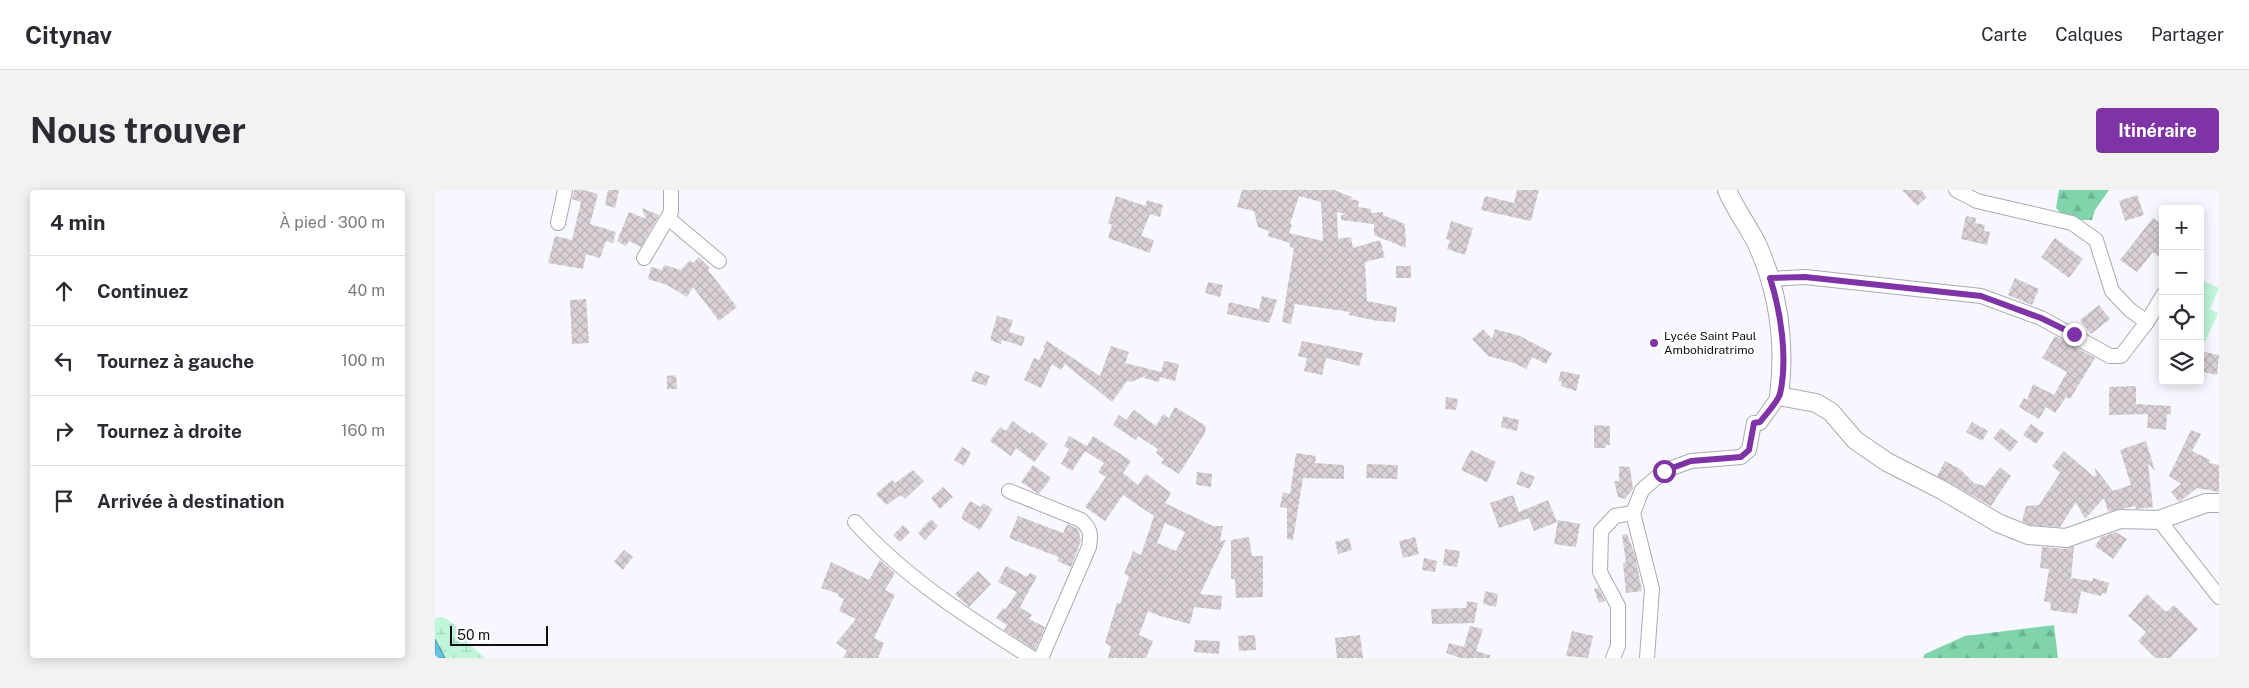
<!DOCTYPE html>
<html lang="fr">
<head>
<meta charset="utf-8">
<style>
	:root { --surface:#fff; --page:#f2f2f3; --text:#2b2b33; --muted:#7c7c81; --line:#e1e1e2; --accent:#7e34a7 }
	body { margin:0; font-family:"Public Sans",sans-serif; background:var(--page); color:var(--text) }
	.controls { position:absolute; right:15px; top:15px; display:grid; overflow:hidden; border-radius:5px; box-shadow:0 2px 12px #0003 }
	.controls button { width:45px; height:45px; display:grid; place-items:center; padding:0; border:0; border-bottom:1px solid var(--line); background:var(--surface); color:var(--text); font:25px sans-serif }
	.scale { position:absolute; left:15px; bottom:12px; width:98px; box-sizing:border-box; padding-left:5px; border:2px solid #0f0f12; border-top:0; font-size:14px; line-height:18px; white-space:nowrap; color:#0f0f12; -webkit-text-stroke:4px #fff; paint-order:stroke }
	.stop { position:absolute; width:15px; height:15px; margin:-11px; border:4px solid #7e34a7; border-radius:50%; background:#fff }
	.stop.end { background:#7e34a7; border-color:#fff; box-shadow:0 1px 5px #0008 }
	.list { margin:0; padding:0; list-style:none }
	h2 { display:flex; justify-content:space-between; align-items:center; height:65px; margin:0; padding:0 20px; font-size:21px }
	h2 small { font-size:16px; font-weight:400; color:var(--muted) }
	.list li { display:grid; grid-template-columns:32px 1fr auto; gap:15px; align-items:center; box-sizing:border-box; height:70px; padding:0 20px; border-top:1px solid var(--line) }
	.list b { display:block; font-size:19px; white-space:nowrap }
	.list em { font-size:16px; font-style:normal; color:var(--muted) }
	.icon { flex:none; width:28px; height:28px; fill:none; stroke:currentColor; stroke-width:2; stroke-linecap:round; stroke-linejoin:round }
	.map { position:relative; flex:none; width:1784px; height:468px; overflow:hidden; border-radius:5px }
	header { display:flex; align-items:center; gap:30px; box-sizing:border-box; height:70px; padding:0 25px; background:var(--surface); border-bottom:1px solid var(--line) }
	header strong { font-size:24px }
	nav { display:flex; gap:28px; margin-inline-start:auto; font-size:18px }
	.intro { display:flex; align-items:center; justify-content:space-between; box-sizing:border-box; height:120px; padding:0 30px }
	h1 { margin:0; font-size:35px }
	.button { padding:12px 22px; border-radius:5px; background:var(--accent); color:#fff; font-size:18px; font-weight:700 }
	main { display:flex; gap:30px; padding:0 30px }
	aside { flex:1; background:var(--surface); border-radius:5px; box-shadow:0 2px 12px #0003 }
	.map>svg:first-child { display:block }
	.forest { fill:url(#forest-firs) }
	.wetland { fill:url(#wetland-marsh) }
	.pitch { fill:#bff5d8 }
	.water { fill:url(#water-ripples); stroke:#4b8ea7 }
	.building { fill:url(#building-cross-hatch); fill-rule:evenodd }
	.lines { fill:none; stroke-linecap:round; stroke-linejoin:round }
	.minor-casing { stroke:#aaaab2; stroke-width:16 }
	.tertiary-casing { stroke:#aaaab2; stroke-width:20 }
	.minor { stroke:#fff; stroke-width:14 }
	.tertiary { stroke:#fff; stroke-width:18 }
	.route { stroke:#7e34a7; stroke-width:6 }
	.poi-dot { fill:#7e34a7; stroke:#fff; stroke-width:2 }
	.labels { text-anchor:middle; stroke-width:5; stroke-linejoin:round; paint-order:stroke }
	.poi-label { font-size:12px; fill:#0f0f12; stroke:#fff; text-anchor:start }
</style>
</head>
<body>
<header>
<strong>Citynav</strong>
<nav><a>Carte</a><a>Calques</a><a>Partager</a></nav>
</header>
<div class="intro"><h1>Nous trouver</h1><a class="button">Itinéraire</a></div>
<main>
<aside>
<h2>4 min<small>À pied · 300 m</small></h2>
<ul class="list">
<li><svg class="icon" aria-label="ahead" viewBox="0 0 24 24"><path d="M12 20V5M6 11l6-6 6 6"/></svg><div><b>Continuez</b></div><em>40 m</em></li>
<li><svg class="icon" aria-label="left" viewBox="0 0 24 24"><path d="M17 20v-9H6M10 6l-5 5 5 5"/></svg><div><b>Tournez à gauche</b></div><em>100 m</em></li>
<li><svg class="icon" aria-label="right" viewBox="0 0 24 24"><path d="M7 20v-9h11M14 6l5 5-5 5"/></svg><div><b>Tournez à droite</b></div><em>160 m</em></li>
<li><svg class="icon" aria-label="arrive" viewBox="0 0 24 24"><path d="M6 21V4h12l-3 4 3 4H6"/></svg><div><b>Arrivée à destination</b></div></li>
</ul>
</aside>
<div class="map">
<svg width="1784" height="468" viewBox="0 0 1784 468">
	<defs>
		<pattern id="forest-firs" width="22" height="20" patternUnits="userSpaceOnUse" patternTransform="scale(1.25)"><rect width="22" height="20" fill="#80d4ab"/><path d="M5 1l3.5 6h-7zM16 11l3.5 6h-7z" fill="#6db592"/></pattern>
		<pattern id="wetland-marsh" width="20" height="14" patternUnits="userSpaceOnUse" patternTransform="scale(1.25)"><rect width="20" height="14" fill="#bff5d8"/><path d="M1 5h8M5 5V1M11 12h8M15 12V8" fill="none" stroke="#a3d1b8"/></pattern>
		<pattern id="water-ripples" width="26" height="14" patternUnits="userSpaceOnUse" patternTransform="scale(1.25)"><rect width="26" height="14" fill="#65c5e7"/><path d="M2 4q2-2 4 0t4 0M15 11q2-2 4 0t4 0" fill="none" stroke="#56a8c5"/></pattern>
		<pattern id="building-cross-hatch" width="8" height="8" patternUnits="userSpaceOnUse" patternTransform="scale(1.25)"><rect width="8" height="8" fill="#d9d1d5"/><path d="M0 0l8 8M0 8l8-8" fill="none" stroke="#b9b2b6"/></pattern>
	</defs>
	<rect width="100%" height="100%" fill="#f7f7ff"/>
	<g class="forest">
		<path d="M1624,0H1674L1660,20L1657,30C1641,30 1632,30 1621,18Z"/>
		<polygon points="1619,435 1623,468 1488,468 1490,464 1530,446"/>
	</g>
	<path class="wetland" d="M7,427C23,434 22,440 32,452C37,458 44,461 49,468H10L0,449V428Z"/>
	<polygon class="pitch" points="1765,89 1784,98 1775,119 1783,123 1770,152 1765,150"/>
	<polygon class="water" points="0,449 10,468 0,468"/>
	<g class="building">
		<polygon points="139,0 148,0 163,4 155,34 181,42 178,53 171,51 165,68 151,64 148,79 113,73 120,46 137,50 146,12 137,9"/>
		<polygon points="173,0 184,0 180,18 170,15"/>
		<path d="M807,0H899L917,7L916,9L924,11L923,17L936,19V23L948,22V25L970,34L971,58L939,45V34L906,30V25L911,24L902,22L903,49L916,47L918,58L945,50L950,67L930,72L932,111L962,117L960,132L943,131L914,125L915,122L860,114L856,134L847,132L859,58L855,57V53L833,46L834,41L823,37L819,21L802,17ZM864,6L886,12L888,51L854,43L857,35L855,34Z"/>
		<polygon points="1082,0 1104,0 1096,31 1046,20 1050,6 1079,13"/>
		<polygon points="1467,0 1486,0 1492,7 1482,16"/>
		<polygon points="1702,5 1709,25 1690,31 1684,11"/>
		<polygon points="681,6 710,16 712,10 728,15 725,27 715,24 706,46 719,50 715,63 673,48 677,35 673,33"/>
		<polygon points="207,18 224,25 206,57 194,51 191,56 182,51 194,22 211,29"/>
		<polygon points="1531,26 1541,28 1540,33 1550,35 1549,41 1555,42 1552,55 1526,49"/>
		<polygon points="1718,28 1728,35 1728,70 1718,62 1702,82 1685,70"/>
		<polygon points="1016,31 1038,38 1030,65 1012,59 1015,51 1011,49"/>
		<polygon points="1620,48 1648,69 1634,88 1606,67"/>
		<polygon points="264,67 275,78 273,80 302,117 284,131 258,97 252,107 232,95 213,89 216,77 227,80 229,75 246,80 255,70 258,73"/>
		<rect x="961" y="76" width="15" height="12"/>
		<polygon points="1580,88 1604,99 1597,115 1573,105"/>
		<polygon points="773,92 788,95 785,107 770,103"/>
		<polygon points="827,106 842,110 834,133 792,124 794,112 824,119"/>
		<polygon points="151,109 154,153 137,154 135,110"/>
		<polygon points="1664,115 1675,129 1656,144 1645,130"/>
		<polygon points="562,126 578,130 574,142 590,147 587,156 567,150 566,154 555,150"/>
		<polygon points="1048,139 1057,149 1060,139 1085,146 1117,163 1111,174 1097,167 1091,179 1079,173 1053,166 1037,149"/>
		<polygon points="1620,146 1660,168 1635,209 1631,207 1620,223 1611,217 1604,229 1584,217 1589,208 1592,210 1598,194 1619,205 1632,182 1607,168"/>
		<polygon points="612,151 665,186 676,156 694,162 690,173 726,182 729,171 744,174 740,191 725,187 724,192 709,188 710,186 696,192 692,191 677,212 630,174 626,180 617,174 606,198 589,190 599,168 604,170 610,159 608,157"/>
		<polygon points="867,151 928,163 924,176 891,168 887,185 869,181 872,168 863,166"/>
		<polygon points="1765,161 1784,165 1782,185 1765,181"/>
		<polygon points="540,181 555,186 551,196 536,191"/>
		<polygon points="1126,181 1145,185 1141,201 1126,196 1127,192 1123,191"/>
		<polygon points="241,185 242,199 232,199 232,186"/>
		<polygon points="1701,196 1701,214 1736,216 1736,224 1732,224 1731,240 1712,238 1713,224 1674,225 1674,197"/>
		<polygon points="1011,207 1023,209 1021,220 1010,219"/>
		<polygon points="740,217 771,236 770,243 744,284 726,273 729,269 721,263 723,259 703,246 701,250 678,235 684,225 691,230 699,220 721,236 728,224 734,228"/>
		<polygon points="1068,226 1084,230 1082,241 1066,237"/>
		<polygon points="578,231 595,244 597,242 613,254 599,272 581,258 576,266 555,251 565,237 571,241"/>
		<polygon points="1537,232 1553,241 1547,251 1531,242"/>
		<polygon points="1596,234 1609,243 1601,254 1588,245"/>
		<polygon points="1159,235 1175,236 1175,255 1171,255 1171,258 1159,258"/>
		<polygon points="1566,238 1583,252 1575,262 1558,248"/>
		<polygon points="1756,240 1766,244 1757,261 1775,270 1774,273 1784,275 1784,302 1762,298 1744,312 1736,302 1746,294 1734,286"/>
		<path d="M634,246L652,256L658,246L696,271L688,283L703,295L711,284L736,303L730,313L778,336H788L785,351L791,350L765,404L787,406L786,420L759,417L755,434L725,426L713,421L704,445L718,451L711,468H673L676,456L670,453L682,413L685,414L694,386L689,384L696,367L698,361L706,365L719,326L688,305L670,331L650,317L671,287L663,282L669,273L650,261L637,281L626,274L634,259L629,256ZM730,333L750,342L741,361L722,353Z"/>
		<polygon points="1711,251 1720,281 1713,273 1718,317 1701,319 1700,316 1673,322 1669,308 1650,329 1641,312 1625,337 1595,335 1587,331 1591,316 1604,315 1625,283 1617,276 1629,261 1659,287 1661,285 1660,278 1678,301 1696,295 1685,260"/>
		<polygon points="527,257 536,262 529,276 519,270"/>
		<polygon points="1036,260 1061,272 1052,292 1026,280"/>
		<polygon points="861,263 881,266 880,273 909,275 909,289 868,288 858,350 852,349 852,318 845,317 848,302 855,304"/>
		<polygon points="1510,271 1525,279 1539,293 1550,296 1565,277 1576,286 1556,316 1502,286"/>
		<polygon points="932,274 963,275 962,289 931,288"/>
		<polygon points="598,275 616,288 604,304 586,292"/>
		<polygon points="1184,276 1195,277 1198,299 1190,309 1183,307 1179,291 1184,291"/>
		<polygon points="478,280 489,291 470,309 466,305 451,315 441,304 457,290 460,293"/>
		<polygon points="1086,281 1100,287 1094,299 1081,294"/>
		<polygon points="762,282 777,284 776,297 761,295"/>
		<polygon points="508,297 518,307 505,319 496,308"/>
		<polygon points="1078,305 1084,322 1113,310 1122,332 1099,341 1094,328 1064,338 1055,313"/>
		<polygon points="535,311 546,317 548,313 558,319 545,340 527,329 527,325"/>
		<polygon points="583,326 628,343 632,334 643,339 646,350 636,377 622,371 624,367 574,348"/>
		<polygon points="496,329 503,336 490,350 483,343"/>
		<polygon points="1123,330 1145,334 1141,357 1119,354"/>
		<polygon points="468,335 475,342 465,352 458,345"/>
		<polygon points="1681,342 1692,349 1678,369 1660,356 1666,347"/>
		<polygon points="1192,344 1200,365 1207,401 1191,403 1188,373 1191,372 1187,345"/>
		<polygon points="814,347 817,366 828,366 828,407 801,408 800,389 796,389 796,350"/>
		<polygon points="980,347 984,364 968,368 964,351"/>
		<polygon points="914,348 917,360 903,364 900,352"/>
		<polygon points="1639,356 1636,390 1637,388 1657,391 1658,388 1674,393 1671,404 1667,403 1666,406 1646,401 1642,424 1615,420 1616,413 1609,411 1614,379 1605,378 1607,357 1631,359"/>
		<polygon points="1010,359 1025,361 1022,377 1008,375"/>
		<polygon points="189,360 198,367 188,380 179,372"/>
		<polygon points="989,368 1002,371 1000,382 987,380"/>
		<polygon points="445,370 460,383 450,400 460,405 439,448 449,453 443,468 408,468 412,461 401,453 421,429 404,421 409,409 403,406 404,404 386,398 396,372 434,390"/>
		<polygon points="571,376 592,387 595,383 602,386 585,417 597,425 594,429 610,437 600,460 569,440 572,435 561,428 568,418 570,420 582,402 563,392"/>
		<polygon points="543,381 556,394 534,417 520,404"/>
		<polygon points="1164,398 1170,411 1164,413 1159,399"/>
		<polygon points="1050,401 1063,404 1061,417 1048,414"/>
		<polygon points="1712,404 1731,422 1739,415 1763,439 1735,468 1720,468 1703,451 1711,442 1693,426"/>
		<polygon points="1032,411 1043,413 1039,433 997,434 996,419 1031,418"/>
		<polygon points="1035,436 1048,439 1041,461 1055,465 1055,468 1026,468 1011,463 1014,453 1029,457"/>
		<polygon points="1137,441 1158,446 1153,468 1131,466"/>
		<polygon points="820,445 821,460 804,461 803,446"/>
		<polygon points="925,445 928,468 902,468 900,448"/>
		<polygon points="760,450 785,451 784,464 759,462"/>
	</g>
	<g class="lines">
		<g class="minor-casing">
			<g id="minor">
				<polyline points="233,28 284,71"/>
				<polyline points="123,33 130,0"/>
				<polyline points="209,68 236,22 236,0"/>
				<polyline points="1335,89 1370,87 1546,106 1606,128 1675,166 1686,166 1712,132 1695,120 1677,101 1661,50 1637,33 1542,11 1521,0"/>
				<polyline points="1712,132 1728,105"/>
				<path d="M574,301L646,330C656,339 656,344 654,357L606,468"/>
				<polyline points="1724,330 1784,407"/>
				<path d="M420,332C470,388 534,428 597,468"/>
				<polyline points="1178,468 1183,456 1183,416 1165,382 1166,341 1180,326 1198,323"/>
				<polyline points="1212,468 1217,399 1198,323 1207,300 1229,281 1256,271 1306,267 1314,260 1319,233 1325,233 1344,206"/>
			</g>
		</g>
		<g class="tertiary-casing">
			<path id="tertiary" d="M1292,0C1300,19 1313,36 1322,54C1344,103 1351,152 1344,206L1381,213L1396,222L1420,250L1452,272L1507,300L1563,333L1593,345L1631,348L1685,329L1724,330L1771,313H1784"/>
		</g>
		<use href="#minor" class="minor"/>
		<use href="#tertiary" class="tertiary"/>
	</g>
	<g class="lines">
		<path class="route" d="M1229,281L1256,271L1306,267L1314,260L1319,233L1325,232C1331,224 1342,213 1345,204C1353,169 1346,122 1335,88L1370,87L1546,106L1606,128L1639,144"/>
	</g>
	<circle class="poi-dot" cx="1219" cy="153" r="5"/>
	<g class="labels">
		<g class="poi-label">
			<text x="1229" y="150">Lycée Saint Paul<tspan x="1229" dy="14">Ambohidratrimo</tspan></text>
		</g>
	</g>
</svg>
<div class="controls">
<button>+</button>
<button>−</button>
<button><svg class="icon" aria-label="locate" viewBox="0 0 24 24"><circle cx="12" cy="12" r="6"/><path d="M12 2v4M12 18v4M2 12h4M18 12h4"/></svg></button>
<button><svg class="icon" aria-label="layers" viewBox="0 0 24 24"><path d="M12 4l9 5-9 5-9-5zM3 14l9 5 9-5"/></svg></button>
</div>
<div class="scale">50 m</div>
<div class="stop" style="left:1229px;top:281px"></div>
<div class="stop end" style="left:1639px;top:144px"></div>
</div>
</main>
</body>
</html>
